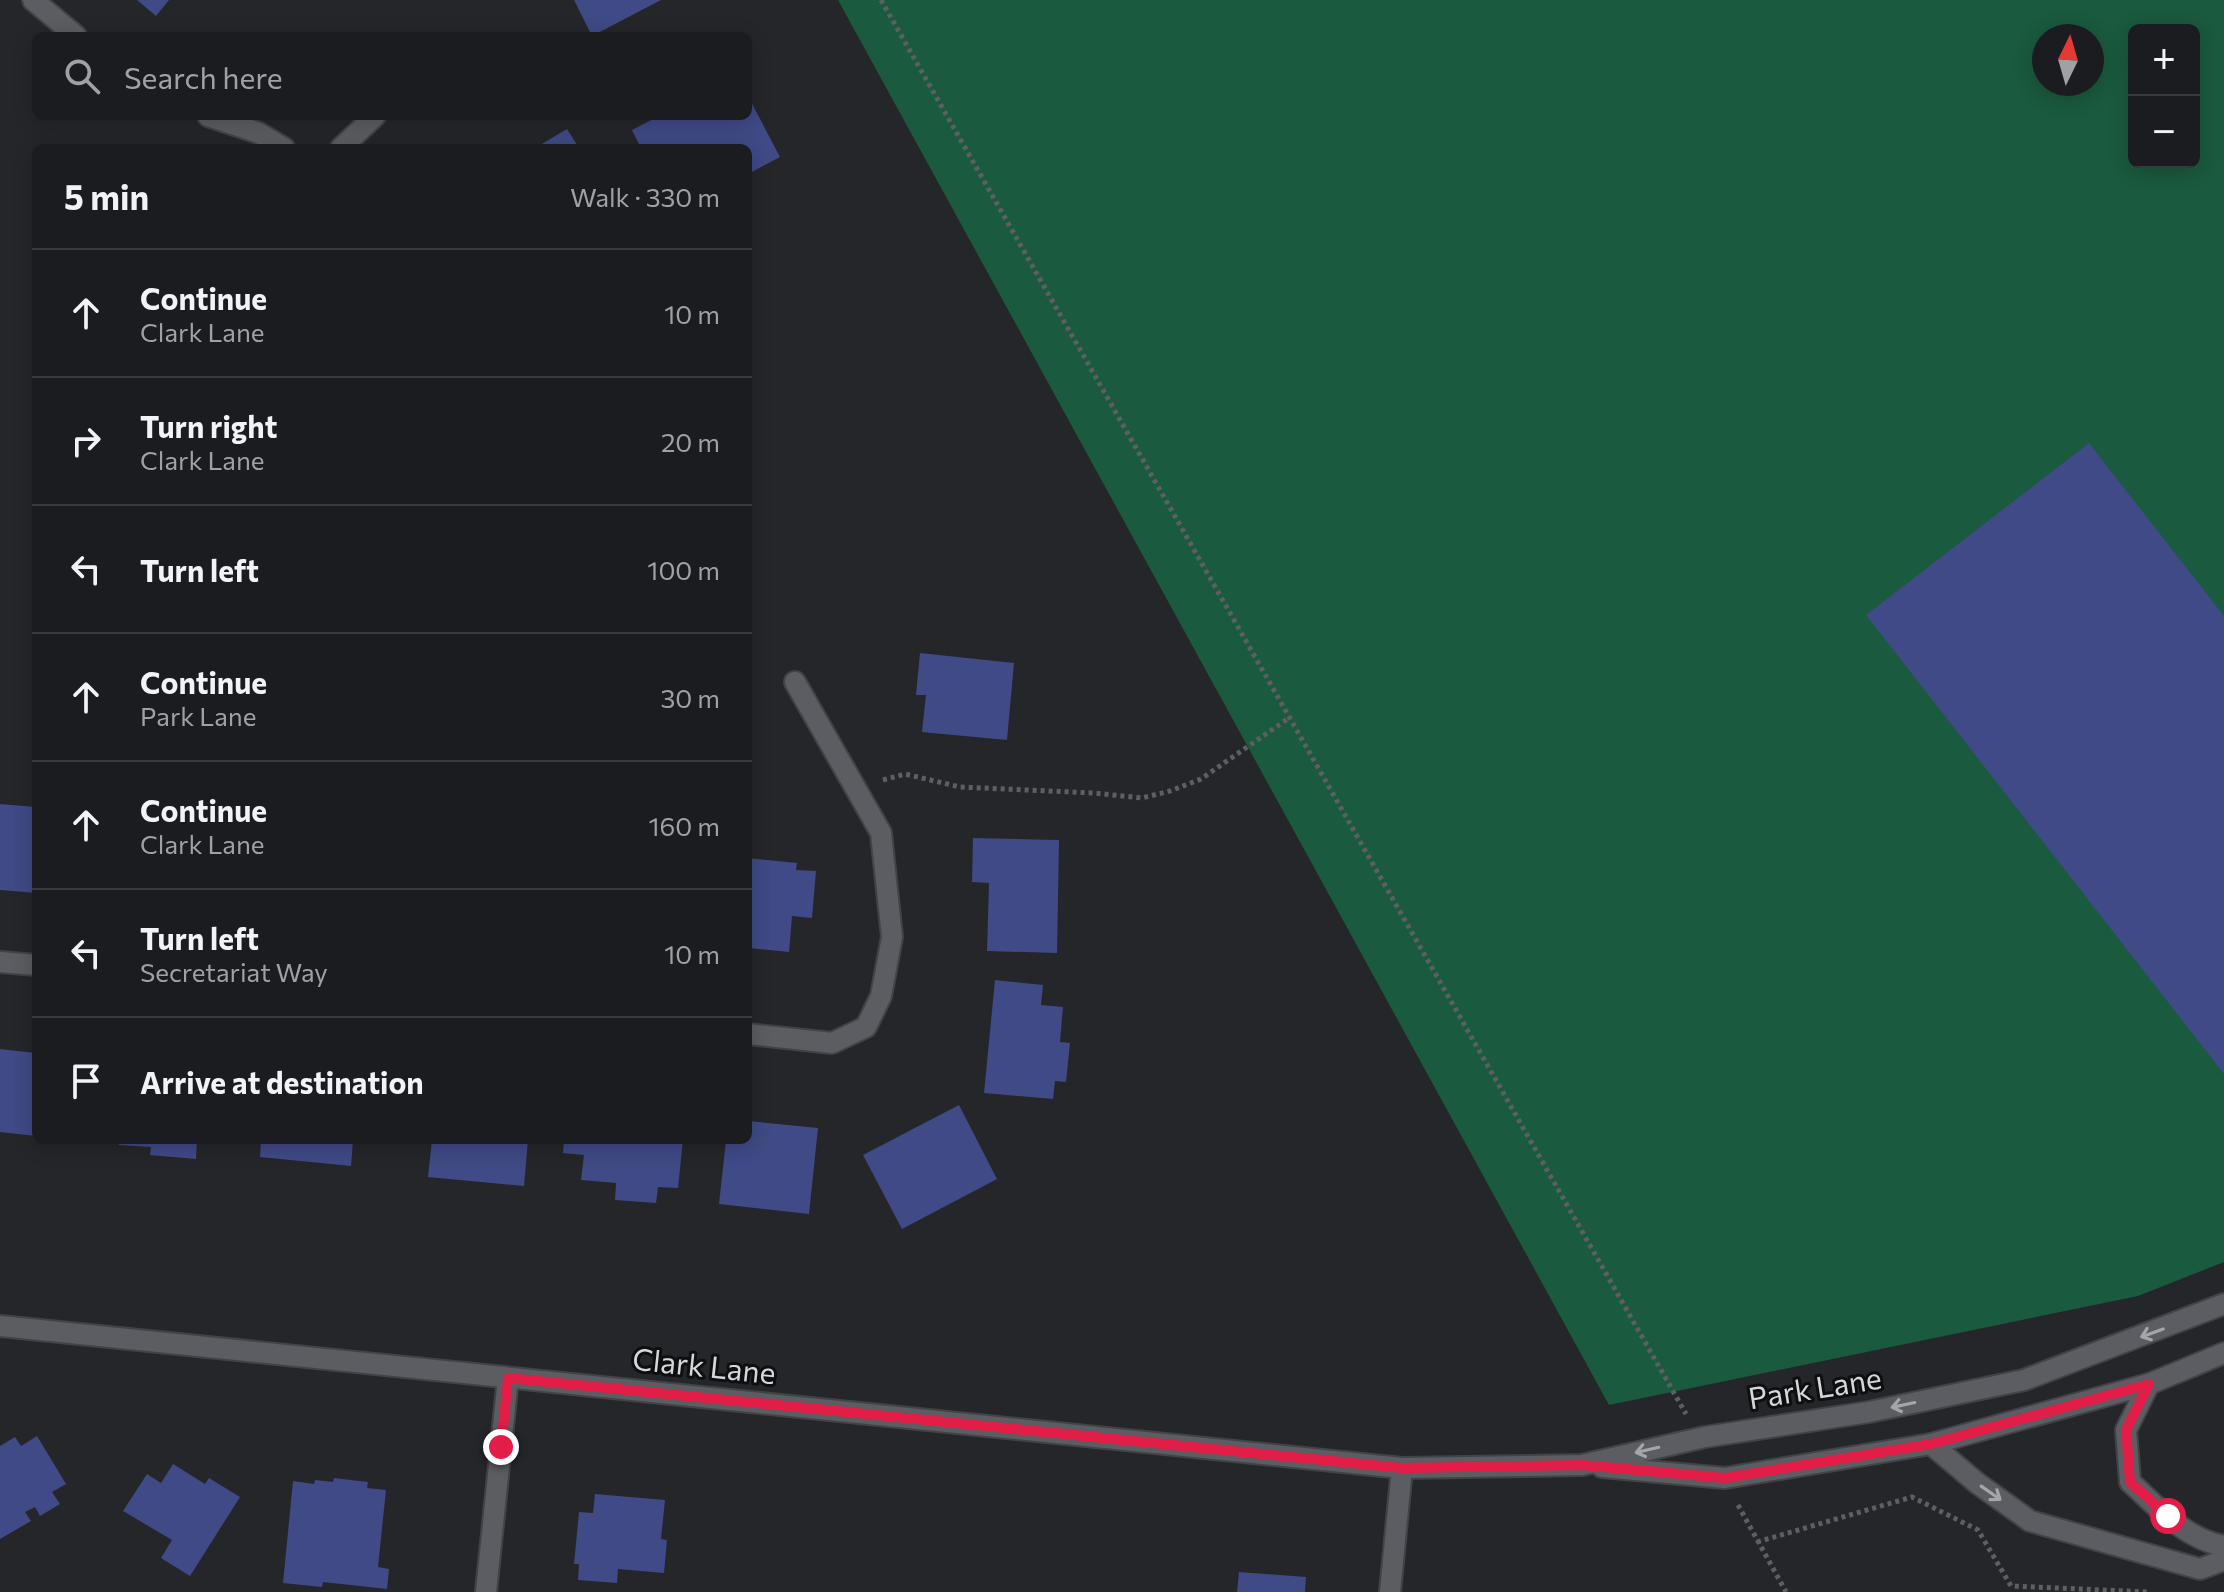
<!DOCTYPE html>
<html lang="en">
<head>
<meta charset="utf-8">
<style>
	:root { --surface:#1b1c20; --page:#242529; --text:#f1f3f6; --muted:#a0a1a5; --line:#393a3e }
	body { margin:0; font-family:Commissioner,sans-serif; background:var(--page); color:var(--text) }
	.controls { position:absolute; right:24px; top:24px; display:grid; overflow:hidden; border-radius:12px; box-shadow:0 4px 20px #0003 }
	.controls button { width:72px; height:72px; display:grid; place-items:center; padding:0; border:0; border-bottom:2px solid var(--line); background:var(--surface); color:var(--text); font:40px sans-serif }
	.compass { position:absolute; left:2032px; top:24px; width:72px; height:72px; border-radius:50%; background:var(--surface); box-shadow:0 4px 20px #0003; rotate:5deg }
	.stop { position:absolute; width:24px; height:24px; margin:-18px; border:6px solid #e11d48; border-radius:50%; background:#fff }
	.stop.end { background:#e11d48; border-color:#fff; box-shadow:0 2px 8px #0008 }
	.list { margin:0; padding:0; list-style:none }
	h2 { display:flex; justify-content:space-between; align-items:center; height:104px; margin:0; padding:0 32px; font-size:34px }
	h2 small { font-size:26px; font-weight:400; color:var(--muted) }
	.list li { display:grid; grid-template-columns:52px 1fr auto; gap:24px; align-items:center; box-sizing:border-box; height:128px; padding:0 32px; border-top:2px solid var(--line) }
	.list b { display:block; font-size:30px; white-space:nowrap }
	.list p { margin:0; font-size:26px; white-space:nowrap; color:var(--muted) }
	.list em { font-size:26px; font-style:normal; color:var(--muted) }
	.icon { flex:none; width:44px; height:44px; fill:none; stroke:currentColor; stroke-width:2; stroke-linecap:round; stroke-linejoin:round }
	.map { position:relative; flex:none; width:2224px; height:1592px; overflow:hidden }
	.search { position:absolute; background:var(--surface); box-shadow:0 4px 20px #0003; left:32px; top:32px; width:720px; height:88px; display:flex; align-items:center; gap:20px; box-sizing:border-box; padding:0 28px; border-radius:12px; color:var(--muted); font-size:30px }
	.panel { position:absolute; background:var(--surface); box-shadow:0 4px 20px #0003; left:32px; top:144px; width:720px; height:1000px; border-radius:12px }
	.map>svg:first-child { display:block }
	.green { fill:#1a5a3e; fill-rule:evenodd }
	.building { fill:#3f4a86 }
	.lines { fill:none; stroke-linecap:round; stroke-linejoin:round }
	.street-casing { stroke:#414347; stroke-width:24 }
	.secondary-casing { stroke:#414347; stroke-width:24 }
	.path { stroke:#5d5f63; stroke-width:5; stroke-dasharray:4 4; stroke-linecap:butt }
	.street { stroke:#5b5d62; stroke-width:20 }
	.secondary { stroke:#5b5d62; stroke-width:20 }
	.oneway { stroke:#a5a6aa }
	.route { stroke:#e11d48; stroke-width:10 }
	.labels { text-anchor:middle; stroke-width:6; stroke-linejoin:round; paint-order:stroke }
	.street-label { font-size:30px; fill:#d6d7da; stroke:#0e0f11 }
</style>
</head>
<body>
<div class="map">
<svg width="2224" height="1592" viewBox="0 0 2224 1592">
	<rect width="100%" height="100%" fill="#24262a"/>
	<path class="green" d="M838,0H2224V1262L2138,1296L1609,1405ZM2134,30H2194V162H2134ZM2044,36H2092V84H2044Z"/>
	<g class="building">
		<polygon points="137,0 169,0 156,16"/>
		<polygon points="574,0 661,0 592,36"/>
		<polygon points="748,96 780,157 748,174 748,148 641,148 632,130 659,116 748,116"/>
		<polygon points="567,129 579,148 535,148"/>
		<polygon points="2089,443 2224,616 2224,1074 1866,615"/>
		<polygon points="920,653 1014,663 1007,740 922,732 926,695 916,695"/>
		<polygon points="0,804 36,807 36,893 0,890"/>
		<polygon points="973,838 1059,840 1057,953 987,951 989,883 972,882"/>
		<polygon points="748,858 797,863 796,870 816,871 812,918 792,916 789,952 748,948"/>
		<polygon points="995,980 1043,985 1041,1005 1063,1007 1060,1042 1070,1043 1066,1082 1055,1081 1053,1099 984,1093"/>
		<polygon points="0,1049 36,1053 36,1136 0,1132"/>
		<polygon points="959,1105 997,1179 902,1229 863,1155"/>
		<polygon points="748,1121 818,1128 809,1214 719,1204 726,1140 748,1140"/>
		<polygon points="120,1140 197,1140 196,1159 150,1155 151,1147 119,1145"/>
		<polygon points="261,1140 353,1140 351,1166 260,1157"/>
		<polygon points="432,1140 528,1140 524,1186 428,1177"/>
		<polygon points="564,1140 683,1140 678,1188 658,1187 656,1203 615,1200 616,1183 581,1180 584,1155 563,1153"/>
		<polygon points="37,1436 66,1484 52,1492 60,1504 40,1516 35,1507 25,1512 31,1521 0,1539 0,1446 15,1437 21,1446"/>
		<polygon points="173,1464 205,1484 209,1478 240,1497 190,1576 161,1558 172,1540 123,1511 147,1474 161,1483"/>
		<polygon points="334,1478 368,1482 367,1488 386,1490 378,1567 389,1569 387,1589 323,1582 322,1587 283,1583 293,1481 314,1484 315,1480 333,1482"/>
		<polygon points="595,1494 665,1500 661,1539 667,1540 664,1573 618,1569 617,1583 578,1580 579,1564 574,1564 579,1512 593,1513"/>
		<polygon points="1239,1572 1306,1577 1305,1592 1237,1592"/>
	</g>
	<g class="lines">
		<g class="street-casing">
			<g id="street">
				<polyline points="33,0 76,36"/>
				<polyline points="208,116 259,133 284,148"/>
				<polyline points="341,148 375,116"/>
				<polyline points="0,962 36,965"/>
				<polyline points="748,1034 832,1043 866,1027 881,996 892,937 881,833 795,682"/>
				<path d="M2149,1384L2126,1430L2130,1482C2159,1508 2185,1539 2224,1546"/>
				<polyline points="1931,1444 1977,1483 2030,1521 2200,1569 2224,1560"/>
				<polyline points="486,1592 508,1378"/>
				<polyline points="1390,1592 1402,1468"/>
			</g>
		</g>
		<g class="secondary-casing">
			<g id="secondary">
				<polyline points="0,1326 1402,1468 1582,1465 1705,1437 1869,1412 2024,1380 2224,1304"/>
				<polyline points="1602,1467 1725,1478 1931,1444 2149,1384 2224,1353"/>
			</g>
		</g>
		<g class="path">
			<polyline points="881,0 1686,1414"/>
			<polyline points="883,780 905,774 960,787 1094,793 1142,798 1170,791 1201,779 1289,718"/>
			<polyline points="1738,1505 1786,1592"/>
			<polyline points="1757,1542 1912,1497 1978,1530 2011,1586 2148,1592"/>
		</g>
		<use href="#street" class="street"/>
		<use href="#secondary" class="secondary"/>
	</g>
	<defs><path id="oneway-shaft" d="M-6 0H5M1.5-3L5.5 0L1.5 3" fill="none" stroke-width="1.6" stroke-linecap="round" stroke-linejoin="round" transform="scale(2)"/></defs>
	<g class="oneway">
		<use href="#oneway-shaft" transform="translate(2152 1333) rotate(160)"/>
		<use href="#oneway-shaft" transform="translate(1903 1405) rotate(168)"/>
		<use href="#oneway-shaft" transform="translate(1647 1450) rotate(167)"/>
		<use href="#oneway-shaft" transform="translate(1991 1493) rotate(35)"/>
	</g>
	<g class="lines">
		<polyline class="route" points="501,1447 508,1378 1402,1468 1582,1465 1725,1478 1931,1444 2149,1384 2126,1430 2130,1482 2168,1516"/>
	</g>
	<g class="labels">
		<g class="street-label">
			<text transform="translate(704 1367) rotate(6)" y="10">Clark Lane</text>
			<text transform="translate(1815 1389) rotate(-9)" y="10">Park Lane</text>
		</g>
	</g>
</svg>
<div class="controls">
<button>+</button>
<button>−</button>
</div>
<svg class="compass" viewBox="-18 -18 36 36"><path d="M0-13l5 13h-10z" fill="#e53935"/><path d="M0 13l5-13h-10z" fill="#a0a1a5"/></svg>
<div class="stop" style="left:2168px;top:1516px"></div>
<div class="stop end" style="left:501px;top:1447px"></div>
<div class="search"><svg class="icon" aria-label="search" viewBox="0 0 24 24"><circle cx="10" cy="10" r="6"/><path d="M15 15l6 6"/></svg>Search here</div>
<section class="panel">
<h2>5 min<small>Walk · 330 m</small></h2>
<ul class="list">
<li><svg class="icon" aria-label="ahead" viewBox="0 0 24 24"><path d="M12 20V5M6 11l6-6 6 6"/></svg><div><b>Continue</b><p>Clark Lane</p></div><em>10 m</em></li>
<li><svg class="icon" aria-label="right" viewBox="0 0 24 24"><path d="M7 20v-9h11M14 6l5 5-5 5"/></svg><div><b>Turn right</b><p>Clark Lane</p></div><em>20 m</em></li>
<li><svg class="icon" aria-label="left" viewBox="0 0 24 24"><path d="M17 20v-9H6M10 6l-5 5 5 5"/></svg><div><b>Turn left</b></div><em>100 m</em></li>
<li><svg class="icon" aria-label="ahead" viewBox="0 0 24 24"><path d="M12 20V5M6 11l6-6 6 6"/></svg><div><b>Continue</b><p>Park Lane</p></div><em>30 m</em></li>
<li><svg class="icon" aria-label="ahead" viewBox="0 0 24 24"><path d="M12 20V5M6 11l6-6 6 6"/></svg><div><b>Continue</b><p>Clark Lane</p></div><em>160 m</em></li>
<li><svg class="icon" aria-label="left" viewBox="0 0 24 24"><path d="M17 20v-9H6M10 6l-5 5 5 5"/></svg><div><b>Turn left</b><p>Secretariat Way</p></div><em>10 m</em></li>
<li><svg class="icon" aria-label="arrive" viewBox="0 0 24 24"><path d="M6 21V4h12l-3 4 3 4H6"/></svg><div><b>Arrive at destination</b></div></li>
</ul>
</section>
</div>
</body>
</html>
